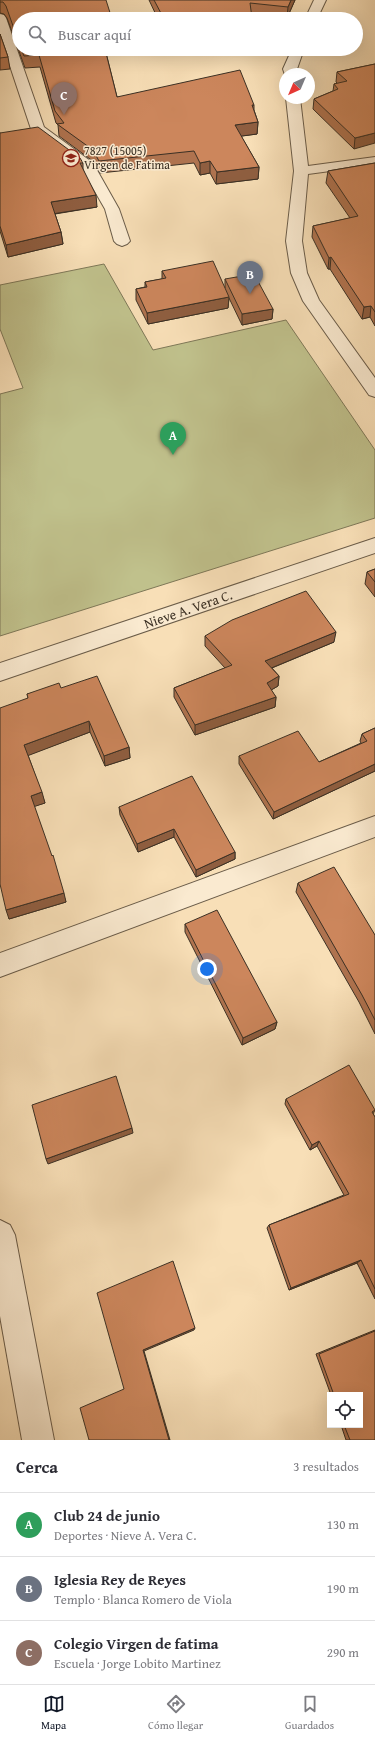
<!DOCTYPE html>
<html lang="es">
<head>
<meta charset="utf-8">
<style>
	:root { --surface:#fff; --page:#f2f2f3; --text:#2b2b33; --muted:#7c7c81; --line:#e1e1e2; --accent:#111827 }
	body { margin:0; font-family:"Gentium Book Plus",serif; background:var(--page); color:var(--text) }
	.controls { position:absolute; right:12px; bottom:12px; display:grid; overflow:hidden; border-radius:0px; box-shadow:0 4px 16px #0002 }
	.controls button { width:36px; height:36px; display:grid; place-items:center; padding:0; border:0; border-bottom:1px solid var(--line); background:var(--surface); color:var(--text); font:20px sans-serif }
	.compass { position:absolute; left:279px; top:68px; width:36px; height:36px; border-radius:50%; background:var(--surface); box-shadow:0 4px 16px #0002; rotate:224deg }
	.you { position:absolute; left:207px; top:969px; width:14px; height:14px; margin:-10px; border:3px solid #fff; border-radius:50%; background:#1a73e8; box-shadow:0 0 0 6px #1a73e833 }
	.badge { display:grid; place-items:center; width:26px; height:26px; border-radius:50%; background:var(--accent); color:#fff; font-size:13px; font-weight:700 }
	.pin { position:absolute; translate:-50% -33px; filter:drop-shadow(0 1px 2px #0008) }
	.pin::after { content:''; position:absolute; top:21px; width:14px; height:12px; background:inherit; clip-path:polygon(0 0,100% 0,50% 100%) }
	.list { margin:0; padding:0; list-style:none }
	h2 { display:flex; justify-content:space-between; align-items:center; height:52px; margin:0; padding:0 16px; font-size:17px }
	h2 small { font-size:13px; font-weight:400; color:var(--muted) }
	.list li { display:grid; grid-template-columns:26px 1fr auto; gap:12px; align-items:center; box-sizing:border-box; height:64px; padding:0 16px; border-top:1px solid var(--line) }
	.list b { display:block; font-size:15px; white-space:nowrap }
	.list p { margin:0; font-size:13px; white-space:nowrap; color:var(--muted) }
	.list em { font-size:13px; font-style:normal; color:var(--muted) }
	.icon { flex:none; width:22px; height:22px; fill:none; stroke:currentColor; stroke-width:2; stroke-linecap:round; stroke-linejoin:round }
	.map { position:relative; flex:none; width:375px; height:1440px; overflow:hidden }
	.search { position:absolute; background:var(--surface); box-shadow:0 4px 16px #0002; left:12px; right:12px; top:12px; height:44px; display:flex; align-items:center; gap:10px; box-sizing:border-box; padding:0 14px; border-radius:22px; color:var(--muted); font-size:15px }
	.sheet { height:244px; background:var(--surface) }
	nav { display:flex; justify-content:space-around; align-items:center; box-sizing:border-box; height:56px; border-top:1px solid var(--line); background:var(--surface); font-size:11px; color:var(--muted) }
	nav a { display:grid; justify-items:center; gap:2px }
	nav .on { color:var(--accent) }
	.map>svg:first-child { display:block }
	.green { fill:#c0c18c; stroke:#7e7858 }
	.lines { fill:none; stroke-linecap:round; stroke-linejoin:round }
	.minor-casing { stroke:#6a5c49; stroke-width:2 }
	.minor { fill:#faead0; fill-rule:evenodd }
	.wall { fill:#af734f; stroke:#3b3024 }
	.shaded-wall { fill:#8f5e40; stroke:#3b3024 }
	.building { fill:#cc865c; stroke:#3b3024 }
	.labels { text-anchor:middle; stroke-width:3; stroke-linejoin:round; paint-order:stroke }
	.far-poi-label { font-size:12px; fill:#3b3024; stroke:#faead0; text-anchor:start }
	.street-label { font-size:14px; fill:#3b3024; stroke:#faead0 }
</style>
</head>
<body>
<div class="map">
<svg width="375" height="1440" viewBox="0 0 375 1440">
	<rect width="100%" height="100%" fill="#f8dfb7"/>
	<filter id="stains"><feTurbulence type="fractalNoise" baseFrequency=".005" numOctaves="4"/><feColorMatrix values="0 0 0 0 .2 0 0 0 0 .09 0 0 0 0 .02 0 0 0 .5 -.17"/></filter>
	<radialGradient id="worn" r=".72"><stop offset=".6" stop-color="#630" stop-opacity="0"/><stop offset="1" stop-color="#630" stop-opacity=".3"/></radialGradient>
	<polygon class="green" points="104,264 153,350 286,320 375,450 375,518 0,636 0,394 23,388 0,329 0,285"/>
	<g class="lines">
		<g class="minor-casing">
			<g id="minor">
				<polygon points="314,0 326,0 317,19 305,19"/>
				<polygon points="0,14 4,15 6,18 44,127 93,163 119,209 130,241 127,244 122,246 117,244 114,241 105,209 82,169 31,129 0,36"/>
				<polygon points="292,49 304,49 297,69 298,74 285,75 283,69"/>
				<polygon points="286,98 300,98 308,166 375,157 375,165 308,174 302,241 307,273 319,300 375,378 375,397 369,395 303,301 291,273 286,241 294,171"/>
				<polygon points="375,538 375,553 0,681 0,663"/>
				<polygon points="375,816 375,837 0,977 0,953"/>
				<polygon points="0,1220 10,1225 15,1235 54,1440 22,1440 0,1316"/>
			</g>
		</g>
		<use href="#minor" class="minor"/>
	</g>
	<g class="wall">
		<polygon points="0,0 106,0 19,19 19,49 105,49 117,97 254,105 254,110 258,122 257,134 241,136 259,167 258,179 216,184 210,173 200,175 194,163 100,173 94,162 59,136 58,125 56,123 40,67 25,68 7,18 4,14 0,13"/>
		<polygon points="149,0 295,0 287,18 251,14 252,19 158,19"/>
		<polygon points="0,34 8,57 10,69 0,70"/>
		<polygon points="195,49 230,49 230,50"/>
		<polygon points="375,64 354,149 313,109 314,99 333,91 334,84 337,83 336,82 337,72"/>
		<polygon points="0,133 83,163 83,169 97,207 55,214 61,232 63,244 8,257 0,231"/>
		<polygon points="375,163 375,326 370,317 362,319 330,269 328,269 312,237 313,226 350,218 326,183 328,171"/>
		<polygon points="162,271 225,288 225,279 273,309 272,319 242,325 229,298 228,308 148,324 136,300 136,289 145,287 145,282 162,279"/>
		<polygon points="375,569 375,597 365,584 367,572"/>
		<polygon points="205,636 334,642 272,668 279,676 278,686 271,690 276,697 275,707 195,735 174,697 174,688 225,668 205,646"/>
		<polygon points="61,688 129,747 130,758 105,766 90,732 28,755 45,803 34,806 66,902 9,919 28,698 27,694"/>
		<polygon points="375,728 375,771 273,819 239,764 239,756 319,762 361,743 360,741 362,734"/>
		<polygon points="119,807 235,852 235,859 196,877 174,837 138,852 120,815"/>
		<polygon points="298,883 375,935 375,1034 359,1002 296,892"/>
		<polygon points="185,924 277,1022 275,1029 242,1045 185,932"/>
		<polygon points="286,1099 375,1110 373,1114 375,1117 375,1299 357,1263 289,1290 267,1228 269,1225 344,1195 317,1146 310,1150 285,1104"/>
		<polygon points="375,1330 375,1440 346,1440 341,1425 360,1425 360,1395 331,1395 316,1354"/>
	</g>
	<g class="shaded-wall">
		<polygon points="291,0 295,0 287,18 288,7"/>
		<polygon points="258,122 257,134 235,137 235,125"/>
		<polygon points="375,133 375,143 354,149 355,138"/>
		<polygon points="210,161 210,173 200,175 200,163"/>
		<polygon points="259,167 258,179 216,184 217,172"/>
		<polygon points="96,195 97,207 52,214 51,202"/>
		<polygon points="61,232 63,244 8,257 6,245"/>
		<polygon points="331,257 330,269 328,269 329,258"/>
		<polygon points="229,297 228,308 148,324 147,313"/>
		<polygon points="371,306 370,317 362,319 364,307"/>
		<polygon points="273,309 272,319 242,325 242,314"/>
		<polygon points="336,632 334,642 264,671 265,661"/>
		<polygon points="279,676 278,686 266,693 267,683"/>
		<polygon points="276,697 275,707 195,735 195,725"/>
		<polygon points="89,721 90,732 27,756 24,745"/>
		<polygon points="129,747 130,758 105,766 104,756"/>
		<polygon points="375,764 375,771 273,819 274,812"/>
		<polygon points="42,792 45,803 33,807 31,796"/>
		<polygon points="174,829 174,837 138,852 137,844"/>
		<polygon points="235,852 235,859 196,877 196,870"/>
		<polygon points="64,893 66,902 9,919 6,910"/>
		<polygon points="277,1022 275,1029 242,1045 243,1038"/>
		<polygon points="132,1128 133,1133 48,1164 46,1159"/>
		<polygon points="319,1141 317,1146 310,1150 312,1145"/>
		<polygon points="361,1260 357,1263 289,1290 291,1288"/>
		<polygon points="195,1328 194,1330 144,1351 170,1440 169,1440 143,1350"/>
	</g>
	<g class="building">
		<polygon points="0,0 106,0 112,19 19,19 19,43 6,6 3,2 0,2"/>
		<polygon points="154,0 291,0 288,7 250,3 252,18 238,19 164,19"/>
		<polygon points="0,34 8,57 0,58"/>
		<polygon points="21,49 105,49 117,97 240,70 254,105 252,105 258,122 235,125 259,167 217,172 210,161 200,163 194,151 99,161 93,150 57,124 64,123 55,111 39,55 24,56"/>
		<polygon points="375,64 375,133 355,138 314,99 338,89 334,84 347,81 337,72"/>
		<polygon points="38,127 80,158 83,163 80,163 96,195 51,202 61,232 6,245 0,226 0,133"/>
		<polygon points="375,163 375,312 371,306 364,307 331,257 329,258 313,226 358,216 328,171"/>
		<polygon points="213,261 229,297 147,313 136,289 147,287 145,282 166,278 162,271"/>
		<polygon points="254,274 273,309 242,314 225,279"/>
		<polygon points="375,569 375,582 367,572"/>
		<polygon points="306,591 336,632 265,661 279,676 267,683 276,697 195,725 174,688 232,665 205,636 232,620"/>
		<polygon points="97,676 129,747 104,756 89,721 24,745 42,792 31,796 52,856 53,855 64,893 6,910 0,884 0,708 28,698 27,694 59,683 61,688"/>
		<polygon points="375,728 375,764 274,812 239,756 298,731 319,762 367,741 362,734"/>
		<polygon points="192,776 235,852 196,870 174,829 137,844 119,807"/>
		<polygon points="334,867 375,935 375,1020 362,995 298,883"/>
		<polygon points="217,910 277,1022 243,1038 185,924"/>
		<polygon points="349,1065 375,1110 372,1112 375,1117 375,1289 361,1260 291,1288 269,1225 349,1194 319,1141 312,1145 286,1099"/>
		<polygon points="116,1076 132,1128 46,1159 32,1105"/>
		<polygon points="173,1261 195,1328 143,1350 169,1440 89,1440 80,1408 124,1389 97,1293"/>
		<polygon points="375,1331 375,1440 350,1440 344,1425 360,1425 360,1395 334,1395 319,1354"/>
	</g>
	<defs>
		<g id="school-ring" transform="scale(0.9)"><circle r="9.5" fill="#faead0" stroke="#8f2418" stroke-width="1.5"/><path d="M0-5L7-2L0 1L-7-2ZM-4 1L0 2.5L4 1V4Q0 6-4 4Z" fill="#8f2418"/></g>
	</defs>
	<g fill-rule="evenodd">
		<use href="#school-ring" x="71" y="158"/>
	</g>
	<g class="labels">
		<g class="far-poi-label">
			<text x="84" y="155">7827 (15005)<tspan x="84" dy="14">Virgen de Fatima</tspan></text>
		</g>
		<g class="street-label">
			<text transform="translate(188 609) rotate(-19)" y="5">Nieve A. Vera C.</text>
		</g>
	</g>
	<rect width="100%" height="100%" filter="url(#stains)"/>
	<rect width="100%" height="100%" fill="url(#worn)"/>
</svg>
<div class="controls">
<button><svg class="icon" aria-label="locate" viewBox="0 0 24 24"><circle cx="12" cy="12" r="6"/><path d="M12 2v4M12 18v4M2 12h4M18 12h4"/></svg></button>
</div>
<svg class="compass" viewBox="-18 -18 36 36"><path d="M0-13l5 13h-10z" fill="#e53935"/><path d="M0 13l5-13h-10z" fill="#7c7c81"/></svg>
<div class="you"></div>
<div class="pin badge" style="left:173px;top:455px;background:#2e9e5b">A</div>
<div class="pin badge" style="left:250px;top:294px;background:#6b7280">B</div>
<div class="pin badge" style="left:64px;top:115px;background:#8d6e63">C</div>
<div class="search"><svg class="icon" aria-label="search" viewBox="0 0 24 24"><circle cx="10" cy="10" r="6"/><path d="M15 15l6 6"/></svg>Buscar aquí</div>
</div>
<section class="sheet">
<h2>Cerca<small>3 resultados</small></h2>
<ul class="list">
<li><span class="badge" style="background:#2e9e5b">A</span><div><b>Club 24 de junio</b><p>Deportes · Nieve A. Vera C.</p></div><em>130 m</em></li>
<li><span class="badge" style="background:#6b7280">B</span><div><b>Iglesia Rey de Reyes</b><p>Templo · Blanca Romero de Viola</p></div><em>190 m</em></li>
<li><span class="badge" style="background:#8d6e63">C</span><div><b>Colegio Virgen de fatima</b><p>Escuela · Jorge Lobito Martinez</p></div><em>290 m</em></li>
</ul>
</section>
<nav>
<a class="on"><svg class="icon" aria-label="map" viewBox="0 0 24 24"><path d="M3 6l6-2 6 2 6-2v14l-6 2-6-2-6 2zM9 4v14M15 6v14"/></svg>Mapa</a>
<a><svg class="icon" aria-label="directions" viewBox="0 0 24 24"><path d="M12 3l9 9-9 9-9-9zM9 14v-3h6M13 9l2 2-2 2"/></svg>Cómo llegar</a>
<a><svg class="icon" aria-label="saved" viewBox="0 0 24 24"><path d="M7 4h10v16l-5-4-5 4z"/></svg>Guardados</a>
</nav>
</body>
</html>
